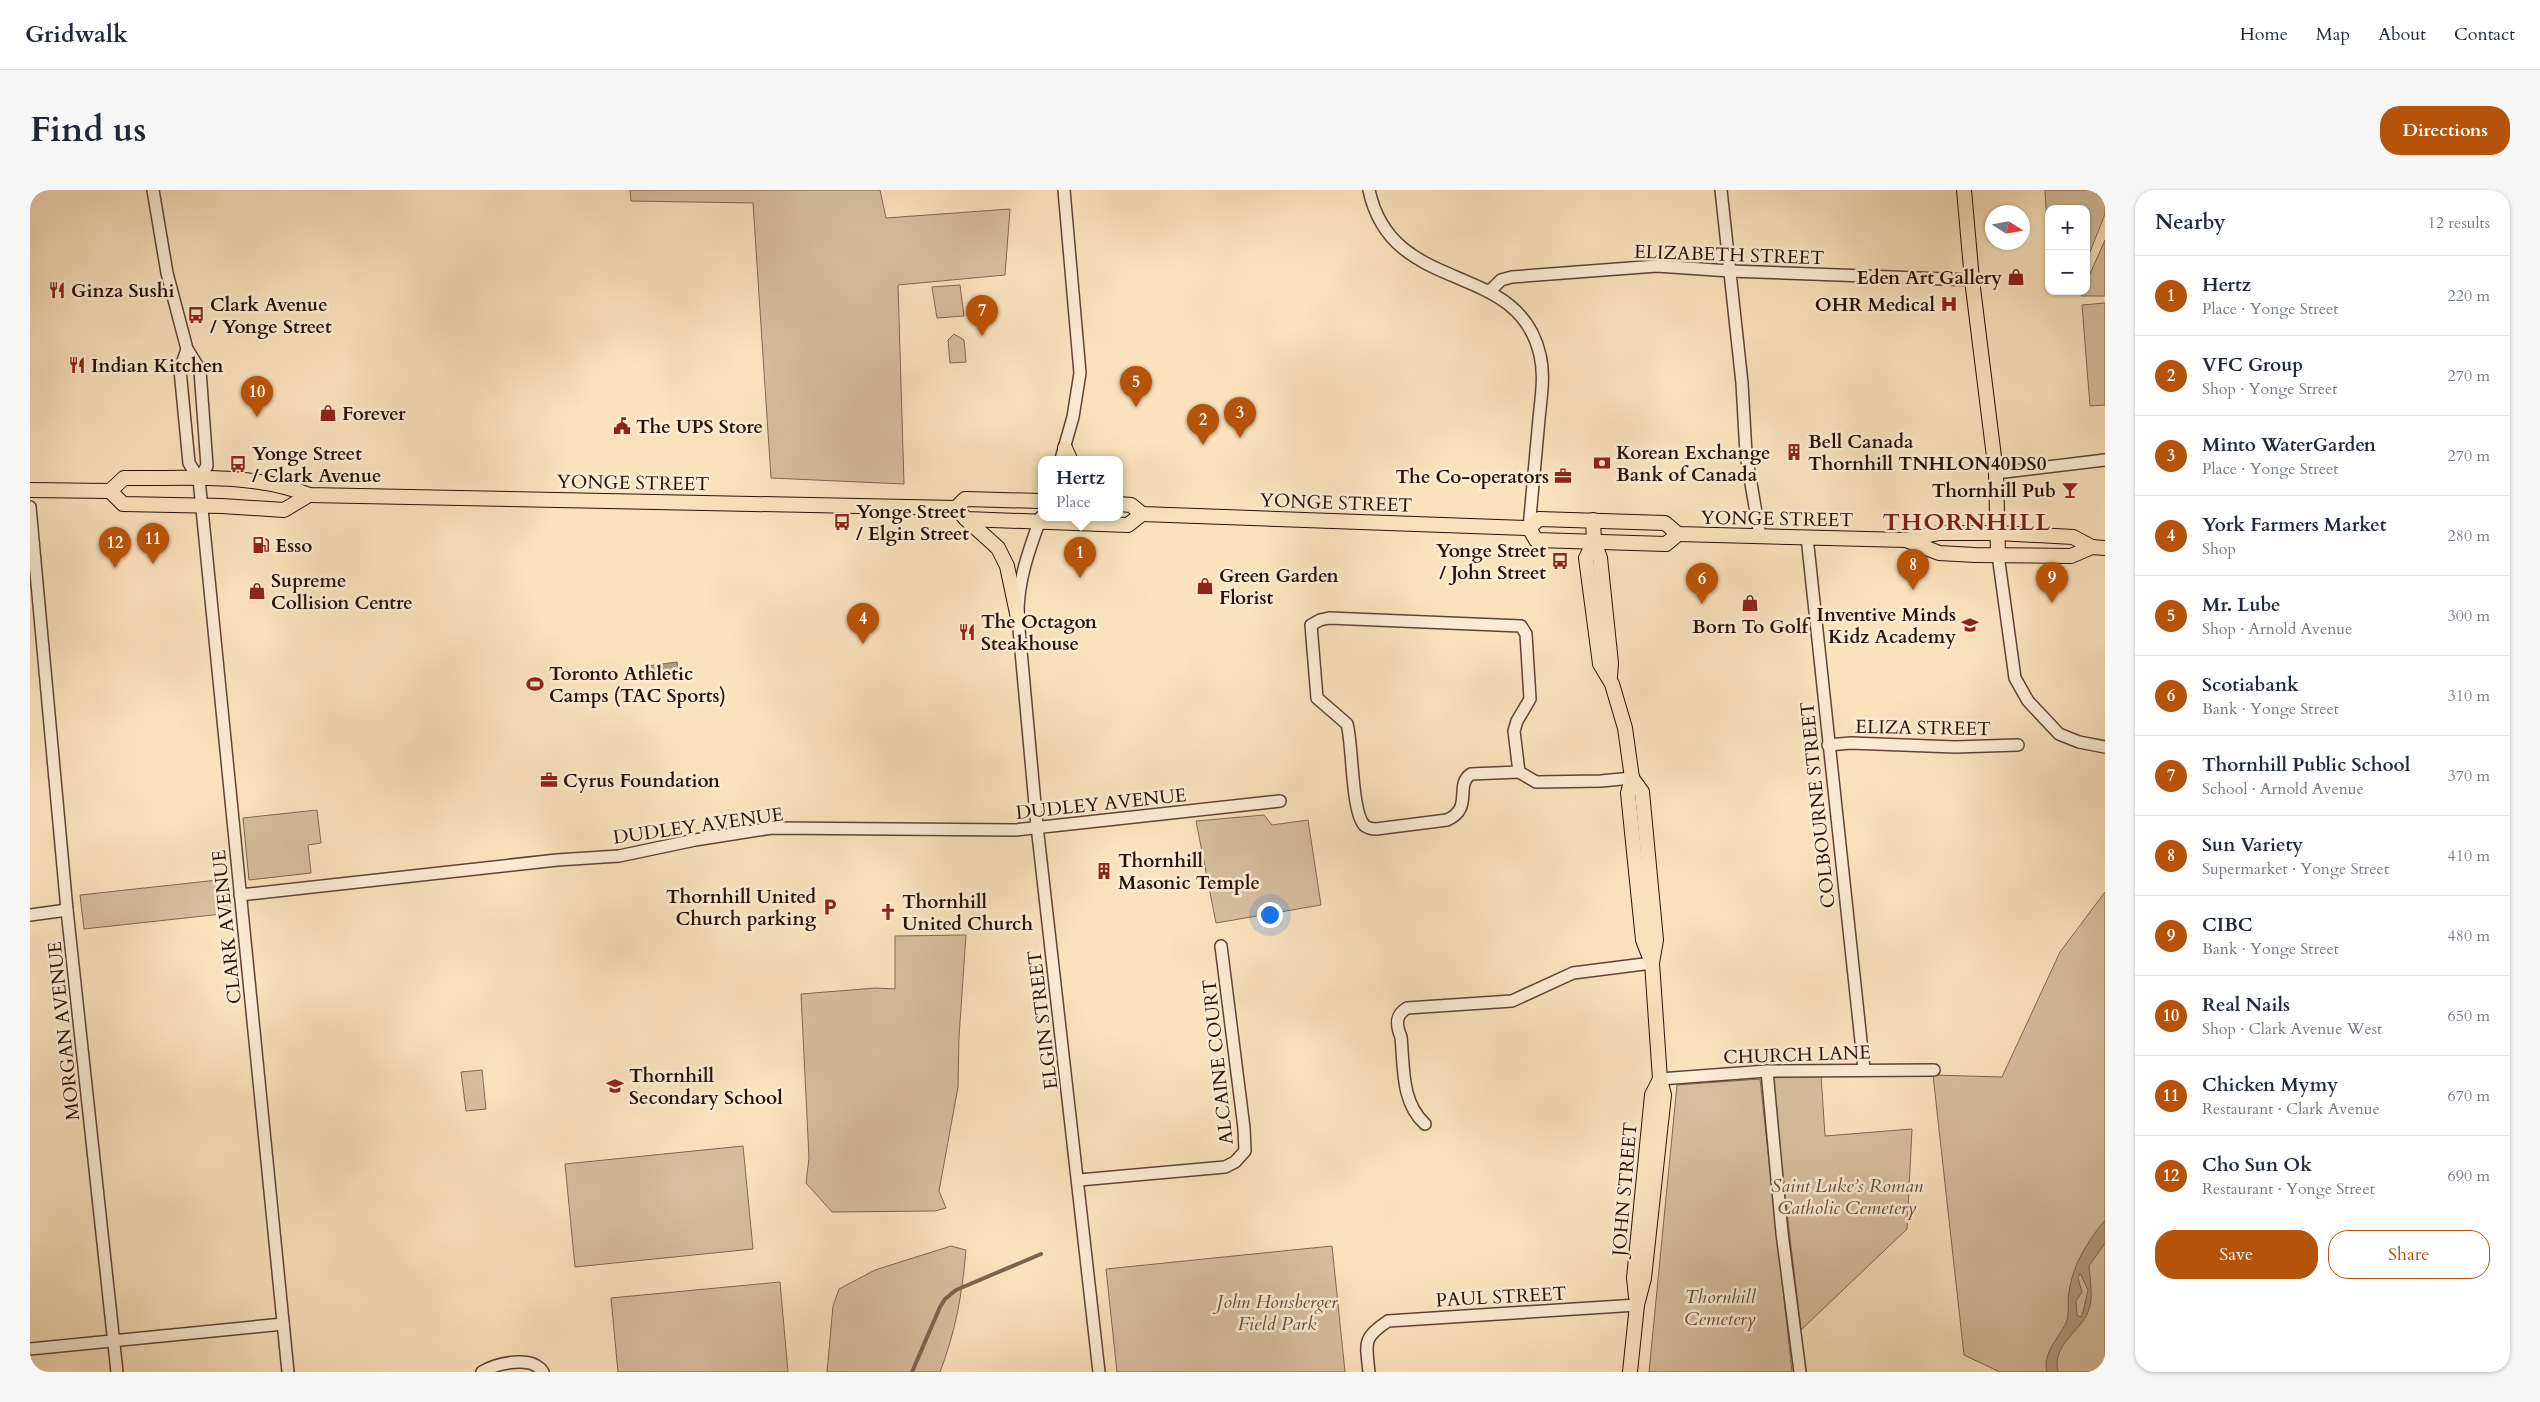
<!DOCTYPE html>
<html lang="en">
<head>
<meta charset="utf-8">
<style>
	:root { --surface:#fff; --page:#f6f6f7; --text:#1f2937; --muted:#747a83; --line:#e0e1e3; --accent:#b45309 }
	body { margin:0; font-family:Cardo,serif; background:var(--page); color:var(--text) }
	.controls { position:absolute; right:15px; top:15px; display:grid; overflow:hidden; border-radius:10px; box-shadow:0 1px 4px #0004 }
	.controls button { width:45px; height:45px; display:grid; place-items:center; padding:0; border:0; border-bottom:1px solid var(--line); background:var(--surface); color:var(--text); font:25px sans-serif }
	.compass { position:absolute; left:1955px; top:15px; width:45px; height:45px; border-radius:50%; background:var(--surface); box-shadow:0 1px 4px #0004; rotate:101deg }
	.you { position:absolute; left:1239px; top:724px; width:18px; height:18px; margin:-12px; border:4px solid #fff; border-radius:50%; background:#1a73e8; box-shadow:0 0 0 8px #1a73e833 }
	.badge { display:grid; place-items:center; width:32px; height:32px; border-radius:50%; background:var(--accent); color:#fff; font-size:16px; font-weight:700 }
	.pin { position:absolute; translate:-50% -41px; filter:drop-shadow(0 1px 2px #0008) }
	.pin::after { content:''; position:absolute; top:26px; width:18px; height:15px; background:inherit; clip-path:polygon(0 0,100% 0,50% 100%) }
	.popup { position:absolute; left:1008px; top:266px; width:85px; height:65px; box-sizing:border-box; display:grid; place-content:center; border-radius:10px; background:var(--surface); filter:drop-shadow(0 1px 4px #0005); font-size:16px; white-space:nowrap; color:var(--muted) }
	.popup b { font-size:19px; color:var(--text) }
	.popup::after { content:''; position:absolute; left:50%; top:100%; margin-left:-10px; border:10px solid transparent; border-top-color:var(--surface) }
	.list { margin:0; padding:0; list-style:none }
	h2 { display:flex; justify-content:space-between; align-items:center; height:65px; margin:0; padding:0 20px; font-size:21px }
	h2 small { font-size:16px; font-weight:400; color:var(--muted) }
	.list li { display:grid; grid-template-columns:32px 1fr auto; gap:15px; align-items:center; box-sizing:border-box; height:80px; padding:0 20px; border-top:1px solid var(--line) }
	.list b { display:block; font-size:19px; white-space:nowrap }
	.list p { margin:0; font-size:16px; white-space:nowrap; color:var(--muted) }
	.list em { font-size:16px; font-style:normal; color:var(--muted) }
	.actions { display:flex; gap:10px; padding:15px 20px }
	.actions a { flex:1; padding:11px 0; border:1px solid var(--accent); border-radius:20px; text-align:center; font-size:18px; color:var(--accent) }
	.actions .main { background:var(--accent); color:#fff }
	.map { position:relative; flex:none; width:2075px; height:1182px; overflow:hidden; border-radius:20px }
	header { display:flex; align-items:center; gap:30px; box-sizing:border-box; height:70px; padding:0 25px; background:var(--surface); border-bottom:1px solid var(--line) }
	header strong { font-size:24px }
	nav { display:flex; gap:28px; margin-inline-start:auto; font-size:18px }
	.intro { display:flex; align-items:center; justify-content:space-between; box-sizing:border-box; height:120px; padding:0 30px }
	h1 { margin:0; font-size:35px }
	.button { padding:12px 22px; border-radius:20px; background:var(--accent); color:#fff; font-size:18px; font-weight:700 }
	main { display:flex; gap:30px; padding:0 30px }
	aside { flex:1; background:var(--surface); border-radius:20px; box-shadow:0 1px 4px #0004 }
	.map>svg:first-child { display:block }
	.green { fill:#d7be9e; stroke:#806752 }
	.water { fill:#b49b7f; stroke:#7d634f; fill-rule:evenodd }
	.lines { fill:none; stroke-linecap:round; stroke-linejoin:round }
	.stream { stroke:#7d634f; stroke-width:4 }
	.minor-casing { stroke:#5e4434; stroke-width:14 }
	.major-casing { stroke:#2a1006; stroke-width:16 }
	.minor { stroke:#fcecd4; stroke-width:11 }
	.major { stroke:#fbe2bd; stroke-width:14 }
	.labels { text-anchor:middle; stroke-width:5; stroke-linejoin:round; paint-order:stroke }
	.street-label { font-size:19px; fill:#2a1006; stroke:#fcecd4 }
	.poi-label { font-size:19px; font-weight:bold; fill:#2a1006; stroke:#fcecd4; text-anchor:start }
	.park-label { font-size:19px; font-style:italic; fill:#674d3b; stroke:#fcecd4 }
	.district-label { font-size:24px; font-weight:bold; letter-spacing:1px; fill:#7a1f14; stroke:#fcecd4 }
</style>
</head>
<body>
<header>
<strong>Gridwalk</strong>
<nav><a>Home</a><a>Map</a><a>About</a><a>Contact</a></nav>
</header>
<div class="intro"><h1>Find us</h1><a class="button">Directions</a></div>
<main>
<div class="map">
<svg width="2075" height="1182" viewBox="0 0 2075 1182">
	<rect width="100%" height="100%" fill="#fbe2bd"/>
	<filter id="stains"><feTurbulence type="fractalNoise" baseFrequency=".004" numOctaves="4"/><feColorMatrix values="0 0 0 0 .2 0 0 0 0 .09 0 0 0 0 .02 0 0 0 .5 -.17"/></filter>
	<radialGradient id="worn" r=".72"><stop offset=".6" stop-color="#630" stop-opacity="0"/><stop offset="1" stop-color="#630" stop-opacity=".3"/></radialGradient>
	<g class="green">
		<polygon points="600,0 850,0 856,28 980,19 975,85 868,95 874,294 741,288 723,13 601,11"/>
		<polygon points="2015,0 2075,0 2075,24 2056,72 2056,19 2019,19 2019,73"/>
		<polygon points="2075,50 2075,106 2051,106 2053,101 2056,101 2056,93"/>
		<polygon points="930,95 934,126 907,128 902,97"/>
		<polygon points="2075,113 2075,215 2060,216 2052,115"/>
		<polygon points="924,144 934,150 936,172 920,173 918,150"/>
		<polygon points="287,620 291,653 278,655 281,683 219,690 213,628"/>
		<polygon points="1234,625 1242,635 1278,630 1291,715 1186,733 1166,631"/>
		<polygon points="197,689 201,723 54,739 50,705"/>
		<polygon points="2075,702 2075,1182 1970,1182 1934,1165 1903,885 1972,887 2030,762"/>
		<polygon points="936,745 929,847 928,897 909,1001 916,1018 905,1021 802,1022 776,993 779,968 771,804 846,798 865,799 865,746"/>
		<polygon points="452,880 456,919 436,921 431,882"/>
		<polygon points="1791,885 1795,946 1882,939 1877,1039 1771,1140 1741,888"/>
		<polygon points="1730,889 1762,1182 1619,1182 1647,895"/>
		<polygon points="713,956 723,1059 545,1077 535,974"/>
		<path d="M921,1056L936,1060C932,1105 926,1140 910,1182H797L803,1116L809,1099L845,1080Z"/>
		<polygon points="1302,1056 1315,1182 1087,1182 1076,1079"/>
		<polygon points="750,1092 758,1182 588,1182 581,1108"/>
	</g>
	<g class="water">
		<polygon points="647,472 649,485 620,489 618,476"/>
		<path d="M2075,1030V1053L2059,1076C2060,1092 2064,1107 2058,1122C2052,1140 2021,1155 2028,1182H2017C2012,1163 2029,1148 2036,1133C2040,1123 2037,1112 2039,1102C2043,1074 2058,1051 2075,1030ZM2050,1083L2058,1100L2052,1126L2050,1127L2047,1125L2046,1111L2052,1102L2048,1088Z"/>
	</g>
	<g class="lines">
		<polyline class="stream" points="882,1182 910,1117 915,1109 926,1100 1011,1064"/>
		<g class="minor-casing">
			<g id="minor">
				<polyline points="123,0 137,83 157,159 170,180 177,276 169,289"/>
				<path d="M1339,0C1362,108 1488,68 1510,165C1515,186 1511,207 1509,229C1506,265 1502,302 1499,338"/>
				<polyline points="1691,0 1712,193 1716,264 1730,346"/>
				<polyline points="1460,101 1471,90 1482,87 1627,76 1700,81 1942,90"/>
				<polyline points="157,159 150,180 159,273 169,289 258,1182"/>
				<polyline points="1031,269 1043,227 1050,183 1034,0"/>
				<polyline points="1966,283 2075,270"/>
				<polyline points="0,317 37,720 87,1182"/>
				<path d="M1011,327C999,360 987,392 988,428L1007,636L1069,1182"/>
				<polyline points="1777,347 1834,879"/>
				<polyline points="1968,365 1985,488 1998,511 2029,544 2049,552 2075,557"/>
				<polyline points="1798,555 1821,553 1925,557 1988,555"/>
				<path d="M1489,582L1484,541L1487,531L1500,509L1496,444L1491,436L1299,428L1290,430L1281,435L1287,508L1317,534C1323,555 1321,623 1335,636C1338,638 1342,639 1346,639L1417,630C1444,618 1424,595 1441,584L1489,582L1506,592L1571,591L1602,588"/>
				<polyline points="210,705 527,670 589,666 665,650 742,638 985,640 1250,611"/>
				<polyline points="0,725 37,720"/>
				<polyline points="1737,881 1752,1043 1770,1182"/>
				<polyline points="1630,889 1737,881 1904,880"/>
				<path d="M1395,934C1371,912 1374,878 1371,847C1366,835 1365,825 1377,818L1482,811L1543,783L1622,773"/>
				<polyline points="1049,990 1195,977 1205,972 1215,961 1214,938 1191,756"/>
				<polyline points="0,1159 253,1134"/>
				<path d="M452,1182C467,1173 502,1165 513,1182"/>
				<path d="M1339,1182C1336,1153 1332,1148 1358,1131L1607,1115"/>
			</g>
		</g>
		<g class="major-casing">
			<g id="major">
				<polyline points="1934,0 1942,90 1966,283 1968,365"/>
				<polyline points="1035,258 1040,269"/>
				<path d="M0,300L80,301L94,288C155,289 223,282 279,305L926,318L936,329L1098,335L1112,324"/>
				<polyline points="80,301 93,314 192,316 254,320 279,305"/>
				<polyline points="1089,314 1101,315 1112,324 1499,338 1509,329 1635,333 1648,344 1876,350 1909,343 1968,343 2043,347 2062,357"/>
				<polyline points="926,318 935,309 1011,311"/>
				<polyline points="936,329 968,358 977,376 988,428"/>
				<polyline points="1563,330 1564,352 1570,368 1581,473 1580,487"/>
				<polyline points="1499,338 1506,350 1636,354 1648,344"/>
				<polyline points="1876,350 1909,363 1945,365 2041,366 2062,357 2075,358"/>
				<polyline points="1564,352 1556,368 1570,474 1582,494 1595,538 1602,588 1598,603 1613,750 1622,773 1630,889 1634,905 1614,1088 1607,1115 1600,1182"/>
				<polyline points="1602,588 1612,602 1626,750 1622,773"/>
				<polyline points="1606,1107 1604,1088 1622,905 1630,889"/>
			</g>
		</g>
		<use href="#minor" class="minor"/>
		<use href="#major" class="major"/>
	</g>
	<defs>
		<g id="shop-bare" transform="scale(1.35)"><path d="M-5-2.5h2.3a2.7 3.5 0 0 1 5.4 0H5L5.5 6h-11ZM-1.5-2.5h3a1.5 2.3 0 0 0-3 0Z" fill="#8f2418" stroke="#fcecd4" stroke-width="2.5" paint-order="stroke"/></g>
		<g id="restaurant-bare" transform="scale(1.35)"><path d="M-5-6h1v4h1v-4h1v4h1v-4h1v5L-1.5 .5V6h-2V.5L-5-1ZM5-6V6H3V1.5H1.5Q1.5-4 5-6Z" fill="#8f2418" stroke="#fcecd4" stroke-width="2.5" paint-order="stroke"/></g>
		<g id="hospital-bare" transform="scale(1.35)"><path d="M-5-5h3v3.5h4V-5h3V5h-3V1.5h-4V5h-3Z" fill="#8f2418" stroke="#fcecd4" stroke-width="2.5" paint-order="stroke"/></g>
		<g id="bus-bare" transform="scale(1.35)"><path d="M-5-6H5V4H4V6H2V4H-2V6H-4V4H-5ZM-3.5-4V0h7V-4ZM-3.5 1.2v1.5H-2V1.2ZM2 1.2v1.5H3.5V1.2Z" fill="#8f2418" stroke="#fcecd4" stroke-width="2.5" paint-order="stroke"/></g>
		<g id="civic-bare" transform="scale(1.35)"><path d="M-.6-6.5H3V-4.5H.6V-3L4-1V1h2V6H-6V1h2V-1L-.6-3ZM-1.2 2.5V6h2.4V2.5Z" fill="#8f2418" stroke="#fcecd4" stroke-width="2.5" paint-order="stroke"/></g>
		<g id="building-bare" transform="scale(1.35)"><path d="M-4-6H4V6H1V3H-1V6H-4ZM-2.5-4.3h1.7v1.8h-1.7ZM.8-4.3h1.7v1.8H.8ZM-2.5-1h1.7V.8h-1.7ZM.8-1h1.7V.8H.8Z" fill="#8f2418" stroke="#fcecd4" stroke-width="2.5" paint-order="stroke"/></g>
		<g id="bank-bare" transform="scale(1.35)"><path d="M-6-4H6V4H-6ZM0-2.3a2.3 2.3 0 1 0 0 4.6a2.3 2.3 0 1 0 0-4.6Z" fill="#8f2418" stroke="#fcecd4" stroke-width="2.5" paint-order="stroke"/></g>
		<g id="office-bare" transform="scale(1.35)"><path d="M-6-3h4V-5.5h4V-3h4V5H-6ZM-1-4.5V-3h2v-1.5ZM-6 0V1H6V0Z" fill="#8f2418" stroke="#fcecd4" stroke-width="2.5" paint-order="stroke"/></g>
		<g id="bar-bare" transform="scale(1.35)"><path d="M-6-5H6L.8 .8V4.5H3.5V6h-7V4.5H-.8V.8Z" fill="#8f2418" stroke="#fcecd4" stroke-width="2.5" paint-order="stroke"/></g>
		<g id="fuel-bare" transform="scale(1.35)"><path d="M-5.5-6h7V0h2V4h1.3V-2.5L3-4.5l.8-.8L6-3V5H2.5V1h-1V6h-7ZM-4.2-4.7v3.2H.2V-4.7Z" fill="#8f2418" stroke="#fcecd4" stroke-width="2.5" paint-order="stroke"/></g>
		<g id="school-bare" transform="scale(1.35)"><path d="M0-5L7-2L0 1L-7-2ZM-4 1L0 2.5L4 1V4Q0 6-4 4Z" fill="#8f2418" stroke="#fcecd4" stroke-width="2.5" paint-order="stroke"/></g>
		<g id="stadium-bare" transform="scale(1.35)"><path d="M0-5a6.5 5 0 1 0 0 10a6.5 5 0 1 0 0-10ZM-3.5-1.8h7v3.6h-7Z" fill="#8f2418" stroke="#fcecd4" stroke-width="2.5" paint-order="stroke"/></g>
		<g id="parking-bare" transform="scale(1.35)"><path d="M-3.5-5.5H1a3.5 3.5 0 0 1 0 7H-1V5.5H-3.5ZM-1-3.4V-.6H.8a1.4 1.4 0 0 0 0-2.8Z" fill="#8f2418" stroke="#fcecd4" stroke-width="2.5" paint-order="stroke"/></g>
		<g id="church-bare" transform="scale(1.35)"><path d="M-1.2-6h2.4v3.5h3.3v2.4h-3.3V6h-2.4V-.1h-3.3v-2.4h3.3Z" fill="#8f2418" stroke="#fcecd4" stroke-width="2.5" paint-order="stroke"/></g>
	</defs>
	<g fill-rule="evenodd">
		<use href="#shop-bare" x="1986" y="87"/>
		<use href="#restaurant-bare" x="27" y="100"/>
		<use href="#hospital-bare" x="1919" y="114"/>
		<use href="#bus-bare" x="166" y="125"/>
		<use href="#restaurant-bare" x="47" y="175"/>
		<use href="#shop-bare" x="298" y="223"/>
		<use href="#civic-bare" x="592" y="236"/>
		<use href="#building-bare" x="1764" y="262"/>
		<use href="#bank-bare" x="1572" y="273"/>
		<use href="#bus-bare" x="208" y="274"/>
		<use href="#office-bare" x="1533" y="286"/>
		<use href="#bar-bare" x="2040" y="300"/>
		<use href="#bus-bare" x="812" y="332"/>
		<use href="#fuel-bare" x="231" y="355"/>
		<use href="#bus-bare" x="1530" y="371"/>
		<use href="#shop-bare" x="1175" y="396"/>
		<use href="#shop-bare" x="227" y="401"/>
		<use href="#shop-bare" x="1720" y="413"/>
		<use href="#school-bare" x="1940" y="435"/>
		<use href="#restaurant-bare" x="937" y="442"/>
		<use href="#stadium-bare" x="505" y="494"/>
		<use href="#office-bare" x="519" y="590"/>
		<use href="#building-bare" x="1074" y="681"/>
		<use href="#parking-bare" x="800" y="717"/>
		<use href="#church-bare" x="858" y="722"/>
		<use href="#school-bare" x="585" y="896"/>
	</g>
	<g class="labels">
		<g class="street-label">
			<text transform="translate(1699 64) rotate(2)" y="7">ELIZABETH STREET</text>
			<text transform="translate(603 292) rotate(1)" y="7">YONGE STREET</text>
			<text transform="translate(1306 312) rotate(2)" y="7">YONGE STREET</text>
			<text transform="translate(1747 328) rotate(1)" y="7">YONGE STREET</text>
			<text transform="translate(1893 537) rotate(1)" y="7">ELIZA STREET</text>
			<text transform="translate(1071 613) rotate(-6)" y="7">DUDLEY AVENUE</text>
			<text transform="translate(1787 615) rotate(-96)" y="7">COLBOURNE STREET</text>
			<text transform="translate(668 635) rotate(-8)" y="7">DUDLEY AVENUE</text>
			<text transform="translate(196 737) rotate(-96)" y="7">CLARK AVENUE</text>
			<text transform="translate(1012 830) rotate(-97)" y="7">ELGIN STREET</text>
			<text transform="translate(33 841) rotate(-96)" y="7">MORGAN AVENUE</text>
			<text transform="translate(1767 864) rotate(-2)" y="7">CHURCH LANE</text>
			<text transform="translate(1187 872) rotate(-96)" y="7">ALCAINE COURT</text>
			<text transform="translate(1594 999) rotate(-85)" y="7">JOHN STREET</text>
			<text transform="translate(1471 1106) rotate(-3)" y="7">PAUL STREET</text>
		</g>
		<g class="poi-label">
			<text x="1972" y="94" text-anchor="end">Eden Art Gallery</text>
			<text x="41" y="107">Ginza Sushi</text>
			<text x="180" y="121">Clark Avenue<tspan x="180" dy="22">/ Yonge Street</tspan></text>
			<text x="1905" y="121" text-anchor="end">OHR Medical</text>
			<text x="61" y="182">Indian Kitchen</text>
			<text x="312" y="230">Forever</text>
			<text x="606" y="243">The UPS Store</text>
			<text x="1778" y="258">Bell Canada<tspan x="1778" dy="22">Thornhill TNHLON40DS0</tspan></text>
			<text x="1586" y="269">Korean Exchange<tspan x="1586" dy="22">Bank of Canada</tspan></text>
			<text x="222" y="270">Yonge Street<tspan x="222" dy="22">/ Clark Avenue</tspan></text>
			<text x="1519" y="293" text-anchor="end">The Co-operators</text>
			<text x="2026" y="307" text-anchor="end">Thornhill Pub</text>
			<text x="826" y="328">Yonge Street<tspan x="826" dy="22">/ Elgin Street</tspan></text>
			<text x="245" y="362">Esso</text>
			<text x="1516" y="367" text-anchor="end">Yonge Street<tspan x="1516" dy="22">/ John Street</tspan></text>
			<text x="1189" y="392">Green Garden<tspan x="1189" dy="22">Florist</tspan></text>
			<text x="241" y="397">Supreme<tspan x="241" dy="22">Collision Centre</tspan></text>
			<text x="1926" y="431" text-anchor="end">Inventive Minds<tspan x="1926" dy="22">Kidz Academy</tspan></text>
			<text x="951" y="438">The Octagon<tspan x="951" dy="22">Steakhouse</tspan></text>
			<text x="1720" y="443" text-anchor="middle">Born To Golf</text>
			<text x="519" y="490">Toronto Athletic<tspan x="519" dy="22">Camps (TAC Sports)</tspan></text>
			<text x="533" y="597">Cyrus Foundation</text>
			<text x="1088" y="677">Thornhill<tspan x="1088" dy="22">Masonic Temple</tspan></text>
			<text x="786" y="713" text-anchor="end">Thornhill United<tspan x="786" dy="22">Church parking</tspan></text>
			<text x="872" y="718">Thornhill<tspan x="872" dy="22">United Church</tspan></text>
			<text x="599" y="892">Thornhill<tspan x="599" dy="22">Secondary School</tspan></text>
		</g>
		<g class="park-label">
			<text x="1817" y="1002">Saint Luke’s Roman<tspan x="1817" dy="22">Catholic Cemetery</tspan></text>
			<text x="1690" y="1113">Thornhill<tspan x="1690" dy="22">Cemetery</tspan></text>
			<text x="1247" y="1118">John Honsberger<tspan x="1247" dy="22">Field Park</tspan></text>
		</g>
		<g class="district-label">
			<text x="1937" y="340">THORNHILL</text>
		</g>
	</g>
	<rect width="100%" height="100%" filter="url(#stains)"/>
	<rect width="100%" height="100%" fill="url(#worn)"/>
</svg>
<div class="controls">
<button>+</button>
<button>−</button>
</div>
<svg class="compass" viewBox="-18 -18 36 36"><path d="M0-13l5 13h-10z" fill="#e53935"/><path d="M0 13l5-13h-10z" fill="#747a83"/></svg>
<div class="you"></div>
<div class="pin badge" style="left:1050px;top:388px">1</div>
<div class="popup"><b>Hertz</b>Place</div>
<div class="pin badge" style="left:1173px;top:255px">2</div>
<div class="pin badge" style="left:1210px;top:248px">3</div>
<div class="pin badge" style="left:833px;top:454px">4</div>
<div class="pin badge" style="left:1106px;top:217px">5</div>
<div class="pin badge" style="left:1672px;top:414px">6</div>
<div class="pin badge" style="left:952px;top:146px">7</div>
<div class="pin badge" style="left:1883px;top:400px">8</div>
<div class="pin badge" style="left:2022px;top:413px">9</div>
<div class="pin badge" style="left:227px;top:227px">10</div>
<div class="pin badge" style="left:123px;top:374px">11</div>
<div class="pin badge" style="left:85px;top:378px">12</div>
</div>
<aside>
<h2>Nearby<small>12 results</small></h2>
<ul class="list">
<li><span class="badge">1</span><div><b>Hertz</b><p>Place · Yonge Street</p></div><em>220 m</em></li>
<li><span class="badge">2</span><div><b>VFC Group</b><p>Shop · Yonge Street</p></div><em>270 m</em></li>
<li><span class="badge">3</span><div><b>Minto WaterGarden</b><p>Place · Yonge Street</p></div><em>270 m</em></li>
<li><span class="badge">4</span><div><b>York Farmers Market</b><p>Shop</p></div><em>280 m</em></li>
<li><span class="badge">5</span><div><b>Mr. Lube</b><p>Shop · Arnold Avenue</p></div><em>300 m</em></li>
<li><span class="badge">6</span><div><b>Scotiabank</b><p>Bank · Yonge Street</p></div><em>310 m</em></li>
<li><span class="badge">7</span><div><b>Thornhill Public School</b><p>School · Arnold Avenue</p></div><em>370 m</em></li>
<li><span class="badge">8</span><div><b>Sun Variety</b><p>Supermarket · Yonge Street</p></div><em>410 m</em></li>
<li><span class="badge">9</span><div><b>CIBC</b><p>Bank · Yonge Street</p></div><em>480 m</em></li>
<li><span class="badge">10</span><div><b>Real Nails</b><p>Shop · Clark Avenue West</p></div><em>650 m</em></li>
<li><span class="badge">11</span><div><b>Chicken Mymy</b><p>Restaurant · Clark Avenue</p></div><em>670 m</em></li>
<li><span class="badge">12</span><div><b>Cho Sun Ok</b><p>Restaurant · Yonge Street</p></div><em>690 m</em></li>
</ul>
<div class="actions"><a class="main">Save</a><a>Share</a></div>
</aside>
</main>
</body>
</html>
